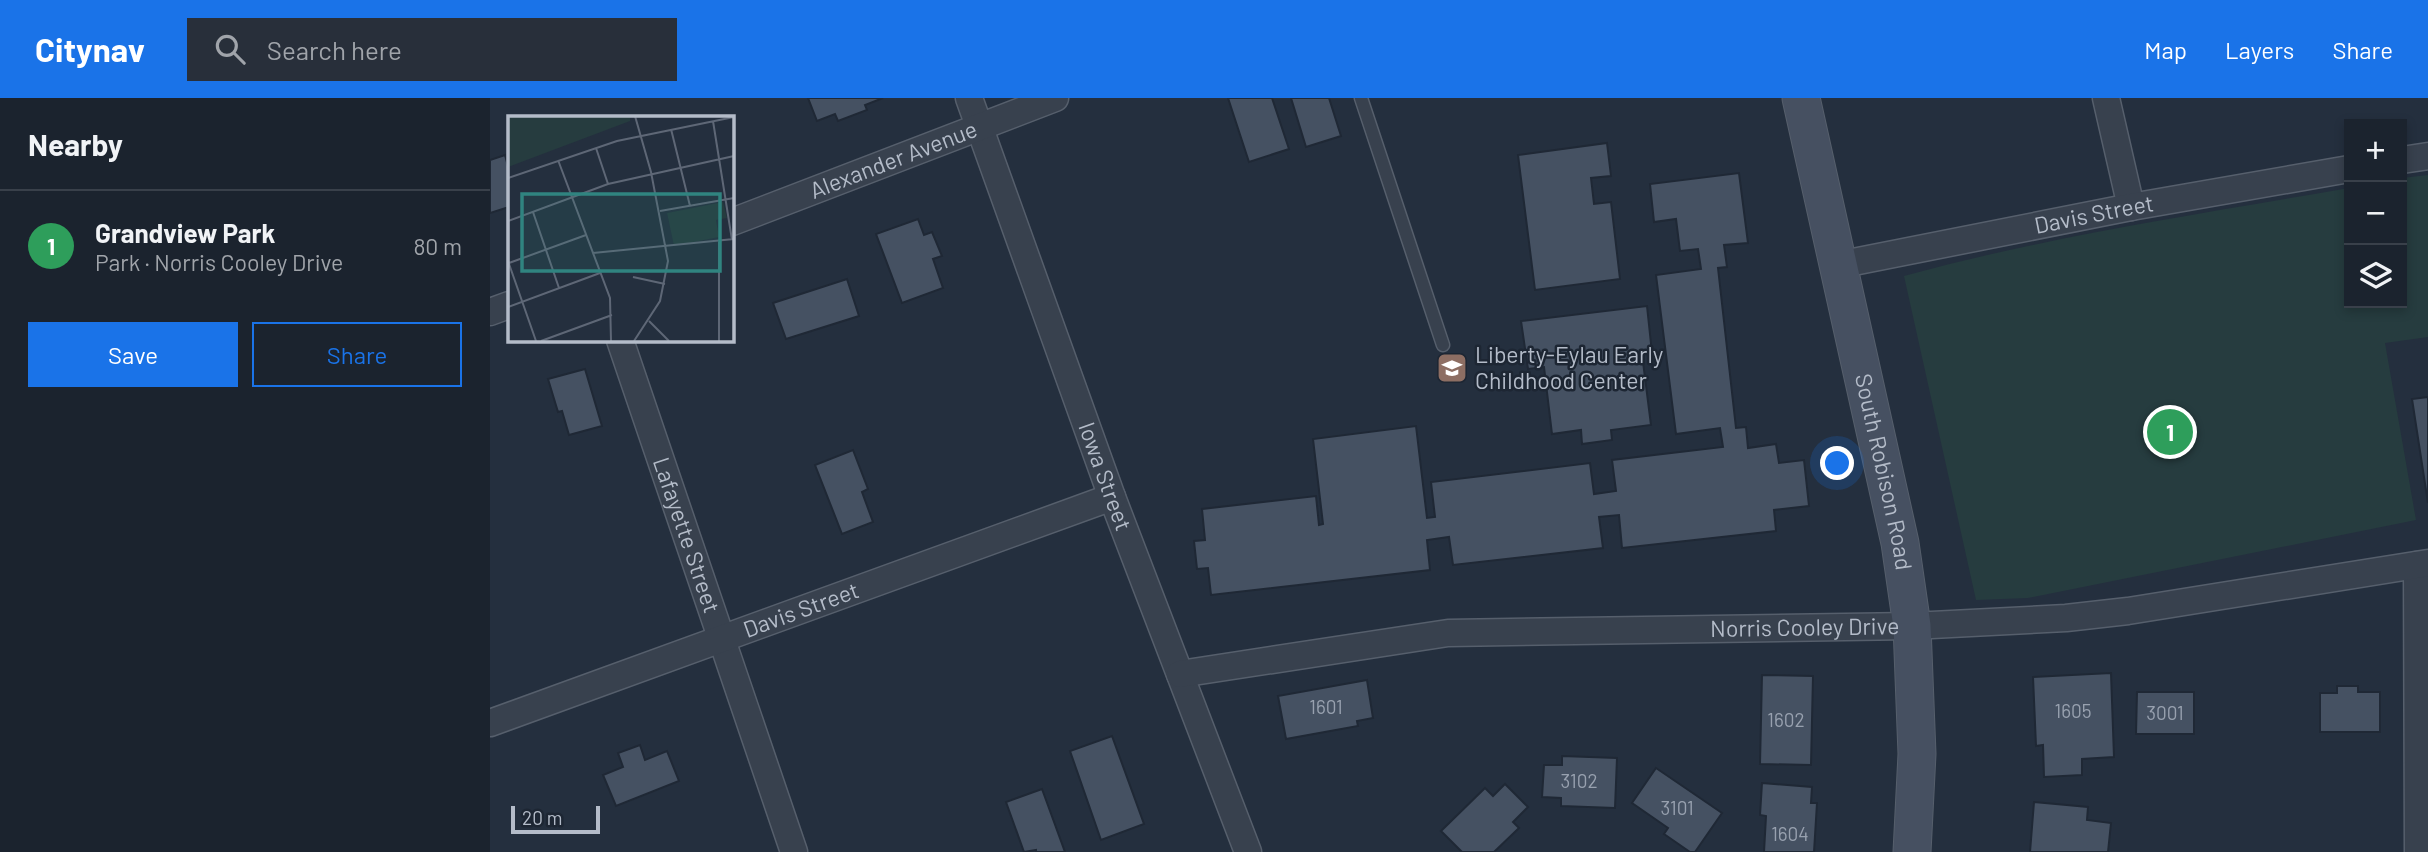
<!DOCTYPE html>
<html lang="en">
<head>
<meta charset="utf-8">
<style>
	:root { --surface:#1b232e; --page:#282f3a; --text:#f1f3f6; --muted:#a0a4aa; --line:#39404a; --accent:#1a73e8 }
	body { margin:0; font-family:Barlow,sans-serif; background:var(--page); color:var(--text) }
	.controls { position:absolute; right:21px; top:21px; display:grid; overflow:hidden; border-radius:0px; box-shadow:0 4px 10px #0003 }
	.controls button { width:63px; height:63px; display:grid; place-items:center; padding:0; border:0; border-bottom:2px solid var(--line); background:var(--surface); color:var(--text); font:35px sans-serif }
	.scale { position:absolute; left:21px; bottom:18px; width:89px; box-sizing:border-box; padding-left:7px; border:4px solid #b4bcc9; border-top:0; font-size:19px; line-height:24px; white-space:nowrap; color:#b4bcc9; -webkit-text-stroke:5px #1d2633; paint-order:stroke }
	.you { position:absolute; left:1348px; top:366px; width:24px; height:24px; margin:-18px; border:5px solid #fff; border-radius:50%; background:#1a73e8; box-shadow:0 0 0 10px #1a73e833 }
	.badge { display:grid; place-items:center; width:46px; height:46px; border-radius:50%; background:var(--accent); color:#fff; font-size:23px; font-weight:700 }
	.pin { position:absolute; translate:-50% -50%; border:4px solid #fff; box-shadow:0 2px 7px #0006 }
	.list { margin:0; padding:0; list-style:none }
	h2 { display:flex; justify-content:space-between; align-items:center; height:91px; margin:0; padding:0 28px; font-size:30px }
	h2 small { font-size:23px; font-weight:400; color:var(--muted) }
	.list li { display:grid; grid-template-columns:46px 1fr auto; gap:21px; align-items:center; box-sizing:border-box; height:112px; padding:0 28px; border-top:2px solid var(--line) }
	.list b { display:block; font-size:26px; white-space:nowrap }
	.list p { margin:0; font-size:23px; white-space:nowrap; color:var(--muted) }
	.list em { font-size:23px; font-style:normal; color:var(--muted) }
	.actions { display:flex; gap:14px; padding:21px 28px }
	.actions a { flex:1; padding:16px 0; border:2px solid var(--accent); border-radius:0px; text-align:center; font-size:24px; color:var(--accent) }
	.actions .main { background:var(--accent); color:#fff }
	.icon { flex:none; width:38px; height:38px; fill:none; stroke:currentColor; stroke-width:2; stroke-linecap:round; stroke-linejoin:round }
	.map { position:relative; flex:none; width:1938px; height:754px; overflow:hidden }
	header { display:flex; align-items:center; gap:42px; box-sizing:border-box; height:98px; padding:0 35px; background:var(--accent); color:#fff }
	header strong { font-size:33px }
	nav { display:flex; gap:38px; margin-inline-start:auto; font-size:24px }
	.search { width:490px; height:63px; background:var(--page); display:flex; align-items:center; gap:18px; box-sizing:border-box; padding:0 24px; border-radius:0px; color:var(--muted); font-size:26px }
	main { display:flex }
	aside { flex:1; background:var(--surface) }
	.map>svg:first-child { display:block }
	.green { fill:#263c3f }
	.building { fill:#455162; stroke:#1f2835; stroke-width:2 }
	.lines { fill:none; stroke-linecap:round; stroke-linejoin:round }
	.lane-casing { stroke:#565f6c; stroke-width:15 }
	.street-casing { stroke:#565f6c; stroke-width:29 }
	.secondary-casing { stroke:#565f6c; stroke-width:39 }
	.lane { stroke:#38414e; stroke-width:12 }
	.street { stroke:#38414e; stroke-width:26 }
	.secondary { stroke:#465061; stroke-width:37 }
	.labels { text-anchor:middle; stroke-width:5; stroke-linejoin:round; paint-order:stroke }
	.number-label { font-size:19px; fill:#98a1af }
	.street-label { font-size:23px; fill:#b4bcc9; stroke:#1d2633 }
	.poi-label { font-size:23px; fill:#b4bcc9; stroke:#1d2633; text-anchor:start }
	.inset-road { fill:none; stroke:#5e6776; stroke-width:2 }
	.view { fill:#308480; fill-opacity:0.15; stroke:#308480; stroke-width:3.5 }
	.inset-edge { fill:none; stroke:#b4bcc9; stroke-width:3.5 }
</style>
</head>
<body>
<header>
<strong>Citynav</strong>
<div class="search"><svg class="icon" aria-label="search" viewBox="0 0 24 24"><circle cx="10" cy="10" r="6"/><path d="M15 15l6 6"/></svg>Search here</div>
<nav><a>Map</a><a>Layers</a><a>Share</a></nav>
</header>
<main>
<aside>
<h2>Nearby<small></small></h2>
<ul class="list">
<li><span class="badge" style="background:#2e9e5b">1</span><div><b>Grandview Park</b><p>Park · Norris Cooley Drive</p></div><em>80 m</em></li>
</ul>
<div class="actions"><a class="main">Save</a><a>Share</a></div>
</aside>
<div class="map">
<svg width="1938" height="754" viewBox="0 0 1938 754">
	<rect width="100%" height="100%" fill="#242f3e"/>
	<path class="green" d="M1938,77V239L1895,245L1926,422L1538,500L1486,502L1414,178C1559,138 1711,116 1859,90V205H1912V80Z"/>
	<g class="building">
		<polygon points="318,0 393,0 375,7 377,12 348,23 345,16 327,23"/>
		<polygon points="738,0 782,0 799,51 759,64"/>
		<polygon points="801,0 839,0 851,38 816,49"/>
		<polygon points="1117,45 1121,78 1101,80 1104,106 1121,104 1130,181 1045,192 1028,57"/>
		<polygon points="15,57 19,72 19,109 0,115 0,62"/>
		<polygon points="1249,75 1258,145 1234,147 1237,169 1228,170 1246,330 1256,329 1258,350 1286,346 1289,365 1314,362 1319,408 1284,412 1286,433 1132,450 1129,417 1109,419 1113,450 963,467 959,439 937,442 940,472 721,497 718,470 707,471 704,443 715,442 712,411 826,398 829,427 833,426 823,341 926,328 937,420 945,419 941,384 1100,365 1104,396 1126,393 1122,362 1233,349 1230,330 1186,336 1166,177 1211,171 1208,151 1190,153 1186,121 1164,124 1160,86"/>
		<polygon points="428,121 434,137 442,134 452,158 443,161 453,190 412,205 386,136"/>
		<polygon points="357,181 369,218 296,241 283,205"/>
		<polygon points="1157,208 1162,255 1152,256 1161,327 1121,332 1122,342 1092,346 1091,332 1062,336 1054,269 1038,271 1031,223"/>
		<polygon points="95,271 112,328 79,337 72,313 68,314 58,281"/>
		<polygon points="1938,299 1938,405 1922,301"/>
		<polygon points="363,352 378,391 372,394 383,424 352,436 325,367"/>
		<polygon points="1621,575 1624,659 1592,661 1592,677 1554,679 1553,647 1546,648 1543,579"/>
		<polygon points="1272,577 1323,578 1321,667 1270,666"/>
		<polygon points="877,582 883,620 867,623 868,628 796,641 788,598"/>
		<polygon points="1847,588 1868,588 1868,594 1890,594 1890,634 1830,634 1830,595 1847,595"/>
		<polygon points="1647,594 1704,594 1704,636 1646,636"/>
		<polygon points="622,638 654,726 611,742 580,653"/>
		<polygon points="150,647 155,662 177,653 189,683 126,708 113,677 133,669 128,655"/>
		<polygon points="1072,658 1127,660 1125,710 1071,708 1071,700 1052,699 1054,667 1072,667"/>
		<polygon points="1166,670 1232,715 1205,754 1200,754 1174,736 1178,730 1142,705"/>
		<polygon points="1272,685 1322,689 1321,705 1327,705 1324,754 1274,754 1276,718 1270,717"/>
		<polygon points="1015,686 1038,709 1023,724 1029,730 1004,754 972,754 951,733 995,690 1003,698"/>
		<polygon points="552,691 575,754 546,754 546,752 534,754 516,704"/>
		<polygon points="1544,704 1598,709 1597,722 1621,725 1618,754 1540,754"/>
	</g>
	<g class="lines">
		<g class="lane-casing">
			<polyline id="lane" points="871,0 953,247"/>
		</g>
		<g class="street-casing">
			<g id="street">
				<path id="s1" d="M479,0L622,399L758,754"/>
				<polyline points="1616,0 1641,109"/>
				<polyline points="1912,62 1938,58"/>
				<path id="s2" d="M242,124L565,0"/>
				<path id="s3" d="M1348,167L1641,109L1859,71"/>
				<polyline points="0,214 19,207"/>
				<path id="s4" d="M130,242L304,754"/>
				<polyline points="1927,467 1928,754"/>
				<path id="s5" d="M690,576L958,535L1422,528L1576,520L1638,513L1938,465"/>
				<path id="s6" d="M0,625L622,399"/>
			</g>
		</g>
		<g class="secondary-casing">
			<g id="secondary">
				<path id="s7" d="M1311,0L1410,445L1422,528L1427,656L1422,754"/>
			</g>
		</g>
		<use href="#lane" class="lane"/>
		<use href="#street" class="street"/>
		<use href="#secondary" class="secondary"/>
	</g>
	<defs>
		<g id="school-square" transform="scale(1.575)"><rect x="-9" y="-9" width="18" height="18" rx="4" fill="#8d6e63" stroke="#1d2633"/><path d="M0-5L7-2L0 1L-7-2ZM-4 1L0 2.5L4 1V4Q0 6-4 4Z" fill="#fff"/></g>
	</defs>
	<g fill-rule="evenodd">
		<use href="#school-square" x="962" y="270"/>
	</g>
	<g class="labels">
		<g class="number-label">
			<text x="836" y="616">1601</text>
			<text x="1583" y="620">1605</text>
			<text x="1675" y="622">3001</text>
			<text x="1296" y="629">1602</text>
			<text x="1089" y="690">3102</text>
			<text x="1187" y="717">3101</text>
			<text x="1300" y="743">1604</text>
		</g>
		<g class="street-label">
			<text dy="8" stroke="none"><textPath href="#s2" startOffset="173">Alexander Avenue</textPath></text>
			<text dy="8" stroke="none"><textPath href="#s3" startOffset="261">Davis Street</textPath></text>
			<text dy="8" stroke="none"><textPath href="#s7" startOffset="383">South Robison Road</textPath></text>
			<text dy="8" stroke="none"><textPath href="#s1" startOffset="402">Iowa Street</textPath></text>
			<text dy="8" stroke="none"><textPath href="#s4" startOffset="206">Lafayette Street</textPath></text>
			<text dy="8" stroke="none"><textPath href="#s6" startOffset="331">Davis Street</textPath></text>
			<text dy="8" stroke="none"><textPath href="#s5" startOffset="628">Norris Cooley Drive</textPath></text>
		</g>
		<g class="poi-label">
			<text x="985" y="265">Liberty-Eylau Early<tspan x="985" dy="26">Childhood Center</tspan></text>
		</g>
	</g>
	<g transform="translate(18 18)">
		<rect width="226" height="226" fill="#242f3e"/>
		<path d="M0,0H122V5L0,51ZM215,86L219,102L208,104L211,121L166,130L159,97Z" fill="#263c3f"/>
		<path class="inset-road" d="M205,5L224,124M163,13L182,90M88,32L100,68M50,44L102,182L103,225M0,62L109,25L226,1M152,95L226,82M25,96L51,172M0,105L100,68L226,40M211,126V225M85,137L226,123M0,145L28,225M1,147L78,119M125,161L157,168M0,191L92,157M141,205L161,225M33,225L104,199M126,225L152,185L160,145L143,56L127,0"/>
		<path class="view" d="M14,78H212V155H14Z"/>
		<rect width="226" height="226" class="inset-edge"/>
	</g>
</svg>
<div class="controls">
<button>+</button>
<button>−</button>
<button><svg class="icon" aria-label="layers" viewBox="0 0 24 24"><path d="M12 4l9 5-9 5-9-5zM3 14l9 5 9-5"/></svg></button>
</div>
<div class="scale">20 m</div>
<div class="you"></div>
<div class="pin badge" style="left:1680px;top:334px;background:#2e9e5b">1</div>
</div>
</main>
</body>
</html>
